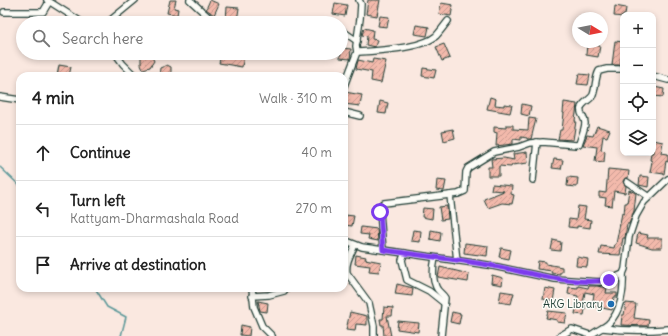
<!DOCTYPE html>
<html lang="en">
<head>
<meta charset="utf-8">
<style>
	:root { --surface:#fff; --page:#f6f6f6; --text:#222; --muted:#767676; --line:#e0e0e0 }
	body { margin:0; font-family:Delius,sans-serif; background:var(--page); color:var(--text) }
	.controls { position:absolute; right:12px; top:12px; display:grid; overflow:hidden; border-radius:8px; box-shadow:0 2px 6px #0003 }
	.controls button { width:36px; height:36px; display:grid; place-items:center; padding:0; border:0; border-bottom:1px solid var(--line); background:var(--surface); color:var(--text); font:20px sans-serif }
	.compass { position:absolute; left:572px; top:12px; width:36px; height:36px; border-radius:50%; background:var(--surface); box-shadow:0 2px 6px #0003; rotate:100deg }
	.stop { position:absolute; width:12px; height:12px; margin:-9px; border:3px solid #7c3aed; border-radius:50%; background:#fff }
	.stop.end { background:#7c3aed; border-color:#fff; box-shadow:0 1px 4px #0008 }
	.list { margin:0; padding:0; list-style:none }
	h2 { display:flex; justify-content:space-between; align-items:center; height:52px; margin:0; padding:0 16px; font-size:17px }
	h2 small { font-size:13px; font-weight:400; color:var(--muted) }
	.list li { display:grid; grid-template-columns:26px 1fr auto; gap:12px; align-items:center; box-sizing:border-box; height:56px; padding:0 16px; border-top:1px solid var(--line) }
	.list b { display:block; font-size:15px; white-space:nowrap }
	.list p { margin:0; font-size:13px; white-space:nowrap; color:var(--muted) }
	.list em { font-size:13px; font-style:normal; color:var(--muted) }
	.icon { flex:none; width:22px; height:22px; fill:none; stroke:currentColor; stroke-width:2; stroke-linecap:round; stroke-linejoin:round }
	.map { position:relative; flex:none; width:668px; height:336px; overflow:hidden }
	.search { position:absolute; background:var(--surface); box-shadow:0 2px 6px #0003; left:16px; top:16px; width:332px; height:44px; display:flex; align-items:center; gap:10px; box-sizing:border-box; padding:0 14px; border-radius:22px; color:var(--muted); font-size:15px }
	.panel { position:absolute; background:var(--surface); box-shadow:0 2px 6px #0003; left:16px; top:72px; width:332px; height:220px; border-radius:12px }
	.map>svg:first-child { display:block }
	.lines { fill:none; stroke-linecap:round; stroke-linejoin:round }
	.stream { stroke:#5c9899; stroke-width:1.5 }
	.building { fill:url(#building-hatch); stroke:#1f3d34 }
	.minor-casing { stroke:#1f3d34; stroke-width:8 }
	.minor { stroke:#fdfcf7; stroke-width:5.5 }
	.route { stroke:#7c3aed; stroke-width:5 }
	.poi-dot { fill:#1f6fb2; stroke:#fdfcf7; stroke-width:1.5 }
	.labels { text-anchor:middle; stroke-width:3; stroke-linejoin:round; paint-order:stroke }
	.poi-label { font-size:11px; fill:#1f3d34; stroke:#fdfcf7; text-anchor:end }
</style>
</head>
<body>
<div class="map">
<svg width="668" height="336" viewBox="0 0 668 336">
	<defs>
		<pattern id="building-hatch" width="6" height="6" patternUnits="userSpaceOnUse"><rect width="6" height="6" fill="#f3baac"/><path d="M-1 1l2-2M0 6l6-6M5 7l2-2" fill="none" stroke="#c4988d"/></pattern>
	</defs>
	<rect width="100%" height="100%" fill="#fae8e0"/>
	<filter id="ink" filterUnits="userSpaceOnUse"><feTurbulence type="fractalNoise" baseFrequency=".025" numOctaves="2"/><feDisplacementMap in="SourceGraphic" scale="8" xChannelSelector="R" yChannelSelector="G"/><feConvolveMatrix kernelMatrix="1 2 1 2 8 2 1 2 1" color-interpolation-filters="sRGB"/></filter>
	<g filter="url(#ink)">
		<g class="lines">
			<g class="stream">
				<polyline points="0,167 20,186"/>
				<polyline points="95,288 107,307 126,317 121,336"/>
			</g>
		</g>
		<g class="building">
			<polygon points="170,0 176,0 174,8 178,9 177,15 167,13"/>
			<polygon points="210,0 219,4 214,15 206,9"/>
			<polygon points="368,0 380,0 377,16 366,14"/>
			<polygon points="335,3 347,5 345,16 333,14"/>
			<polygon points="441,3 453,5 451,16 439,14"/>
			<polygon points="615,6 626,8 625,15 623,15 623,17 614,16"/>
			<polygon points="227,7 239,8 237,21 226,19"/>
			<polygon points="380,16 389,17 387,27 378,26"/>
			<polygon points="416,25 429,27 427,36 414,34"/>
			<polygon points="364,28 373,30 372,39 377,40 375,47 366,45 367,36 362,35"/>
			<polygon points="615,41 623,42 623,53 622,53 620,65 612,65"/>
			<polygon points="444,44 450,58 442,61 436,47"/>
			<polygon points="587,44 600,46 598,57 586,55"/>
			<polygon points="341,48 351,49 350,59 340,58"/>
			<polygon points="141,53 150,53 154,61 150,67 143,69 141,64"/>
			<polygon points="221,55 234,58 235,55 244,56 242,67 219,63"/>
			<polygon points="373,59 386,61 381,83 371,81 372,72 356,69 358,60 372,63"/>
			<polygon points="59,65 71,67 69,76 57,76"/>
			<polygon points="167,65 171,67 171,76 159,76 160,68"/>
			<polygon points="423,68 436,70 434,78 422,76"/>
			<polygon points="579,74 590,75 588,85 577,84"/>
			<polygon points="654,87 664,89 663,97 653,96"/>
			<polygon points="345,92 362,95 360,106 344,104"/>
			<polygon points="490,97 496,99 495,105 504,106 504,104 512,105 510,113 487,109"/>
			<polygon points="380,101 388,103 386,114 378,113"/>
			<polygon points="564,102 577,104 575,121 576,121 573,140 558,139 560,130 562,130 564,113 563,113"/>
			<polygon points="522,104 531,106 529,116 521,114"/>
			<polygon points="529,118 536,119 531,139 527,139 527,138 521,137 521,140 513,139 513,144 496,146 497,133 494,132 494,127 506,128 506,125 513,125 513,129 528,130"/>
			<polygon points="597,126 610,130 607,137 603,136 601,150 605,151 604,162 595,161 597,147 583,145 587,135 593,136"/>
			<polygon points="453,129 455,138 444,141 442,131"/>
			<polygon points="653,140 663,142 661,153 668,154 668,162 666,161 664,174 650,172 652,161 650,160 651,153 653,153"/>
			<polygon points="527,152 528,163 512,165 511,167 499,166 499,176 488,176 488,167 492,167 491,159 504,158 514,160 513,154"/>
			<polygon points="554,159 563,160 561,169 552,168"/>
			<polygon points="608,169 629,171 628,178 625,178 623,181 626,186 625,193 614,191 612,206 605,205 606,198 599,197 599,192 606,193"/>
			<polygon points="640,176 649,177 648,187 639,185"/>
			<polygon points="568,177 578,178 577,187 567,186"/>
			<polygon points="437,180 446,181 444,191 436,190"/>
			<polygon points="492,184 512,186 511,194 514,195 512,204 502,203 488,208 484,199 504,191 491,190"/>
			<polygon points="629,190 636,193 634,211 629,224 627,224 625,238 623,238 620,255 599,254 601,246 614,248 615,244 616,244 622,213 624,214 625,203 627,203"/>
			<polygon points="447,206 448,219 441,220 439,207"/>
			<polygon points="578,206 586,207 584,219 591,220 590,228 577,226 577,228 568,227 569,219 576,220"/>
			<polygon points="423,208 433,209 432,219 422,217"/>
			<polygon points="345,215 354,216 352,226 344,225"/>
			<polygon points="361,227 377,229 378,241 368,239 369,235 360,234"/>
			<polygon points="413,230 421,231 420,242 411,241"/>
			<polygon points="431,230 441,232 440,241 430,239"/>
			<polygon points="638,233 648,235 647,238 662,238 662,248 652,248 636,243"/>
			<polygon points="553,240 561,242 560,251 551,250"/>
			<polygon points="465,243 488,246 487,256 464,253"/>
			<polygon points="501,248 511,250 509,259 499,257"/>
			<polygon points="356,255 366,257 365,259 381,262 379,272 369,271 370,266 355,264"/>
			<polygon points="577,257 588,259 587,267 576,266"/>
			<polygon points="538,261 546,262 546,264 562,267 562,272 560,272 560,274 551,273 552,271 537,269"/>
			<polygon points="440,267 469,274 468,282 438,277"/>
			<polygon points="492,275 503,278 502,285 491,283"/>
			<polygon points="397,284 413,288 412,296 395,294"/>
			<polygon points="578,286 588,288 589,286 597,286 607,288 606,293 617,293 617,297 614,297 612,310 592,306 594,294 585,292 583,304 586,304 584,315 575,314 578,296 568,294 569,287 578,288"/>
			<polygon points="545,288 555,290 553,301 543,299"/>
			<polygon points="501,291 514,293 511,304 499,302"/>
			<polygon points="258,301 268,303 267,312 260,311"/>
			<polygon points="626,303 636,304 634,318 649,320 648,326 621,325 622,315 624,315"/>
			<polygon points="384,307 393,308 392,316 387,316 391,336 384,336 383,325 381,325 380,319 383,319"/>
			<polygon points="548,311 567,313 565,323 557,322 557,320 546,318"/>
			<polygon points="350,312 367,316 367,325 356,324 355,331 346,330"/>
			<polygon points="452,312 461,314 459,324 450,322"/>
			<polygon points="398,321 419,323 418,332 397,329"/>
			<polygon points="241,325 250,327 249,336 240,335"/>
		</g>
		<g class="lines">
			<g class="minor-casing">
				<g id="minor">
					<polyline points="47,0 83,23"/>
					<polyline points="190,0 215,23"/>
					<polyline points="4,12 43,12 49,2"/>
					<polyline points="107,23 135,0"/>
					<polyline points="341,32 344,32 357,41"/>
					<path d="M357,52C376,51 421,49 436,36C440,32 444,26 448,21"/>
					<polyline points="115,53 123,64 135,76"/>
					<polyline points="653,76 668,80"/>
					<polyline points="344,86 357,52 356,46 360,19 361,4 359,0"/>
					<polyline points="0,97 20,100"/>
					<polyline points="344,112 360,116"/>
					<polyline points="533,180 537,142"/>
					<polyline points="627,182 649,197"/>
					<polyline points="450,195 457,261"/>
					<polyline points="344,240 362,247 488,265 555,279 600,282 609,280 623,274 625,269 629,237 636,216 644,202 668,179"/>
					<path d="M355,245C351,254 345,263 347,273L369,303L374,326V336"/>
					<path d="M383,250L380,212V206L384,203L458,194L465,191L466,172L468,168L494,152L519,147L530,143L543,142L576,145L579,144C581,137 585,129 585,123C585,117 579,114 581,108C582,103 590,100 593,95C596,87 595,78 599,71L607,69H623"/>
					<polyline points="405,253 402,260 407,280 429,291 444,303"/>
					<path d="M435,258C433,267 432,278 436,287C438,292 442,293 445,298L441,336"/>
					<polyline points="252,288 254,307 262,326 272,336"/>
					<polyline points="252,296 269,295 284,291 286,288"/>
					<path d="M603,328C625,331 646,331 668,329"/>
					<polyline points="560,336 572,329 590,335"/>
					<path d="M590,336C595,331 602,329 608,324C621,312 624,291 623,274"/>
				</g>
			</g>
			<use href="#minor" class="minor"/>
		</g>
	</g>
	<g class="lines" filter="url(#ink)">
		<path class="route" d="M380,212L383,250C418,255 454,259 489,265C527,272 570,286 609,280"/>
	</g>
	<circle class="poi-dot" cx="611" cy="304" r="4"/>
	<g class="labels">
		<g class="poi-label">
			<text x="603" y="308">AKG Library</text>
		</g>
	</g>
</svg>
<div class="controls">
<button>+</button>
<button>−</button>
<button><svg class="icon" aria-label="locate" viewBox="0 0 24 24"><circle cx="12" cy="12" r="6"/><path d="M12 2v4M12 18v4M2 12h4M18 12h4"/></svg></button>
<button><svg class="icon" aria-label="layers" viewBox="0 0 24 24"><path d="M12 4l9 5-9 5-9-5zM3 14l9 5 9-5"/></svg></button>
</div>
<svg class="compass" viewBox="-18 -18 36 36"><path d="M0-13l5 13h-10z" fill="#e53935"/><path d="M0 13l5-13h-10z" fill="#767676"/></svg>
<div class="stop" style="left:380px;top:212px"></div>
<div class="stop end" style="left:609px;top:280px"></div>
<div class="search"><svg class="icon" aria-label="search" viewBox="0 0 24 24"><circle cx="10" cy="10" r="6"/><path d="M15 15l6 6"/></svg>Search here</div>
<section class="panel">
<h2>4 min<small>Walk · 310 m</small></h2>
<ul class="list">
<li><svg class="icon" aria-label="ahead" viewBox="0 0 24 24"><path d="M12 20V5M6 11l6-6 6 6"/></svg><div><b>Continue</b></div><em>40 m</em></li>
<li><svg class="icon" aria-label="left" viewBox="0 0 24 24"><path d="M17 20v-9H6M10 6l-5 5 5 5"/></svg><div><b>Turn left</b><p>Kattyam-Dharmashala Road</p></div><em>270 m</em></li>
<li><svg class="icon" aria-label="arrive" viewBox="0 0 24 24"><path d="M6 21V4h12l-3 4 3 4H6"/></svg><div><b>Arrive at destination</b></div></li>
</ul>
</section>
</div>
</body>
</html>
